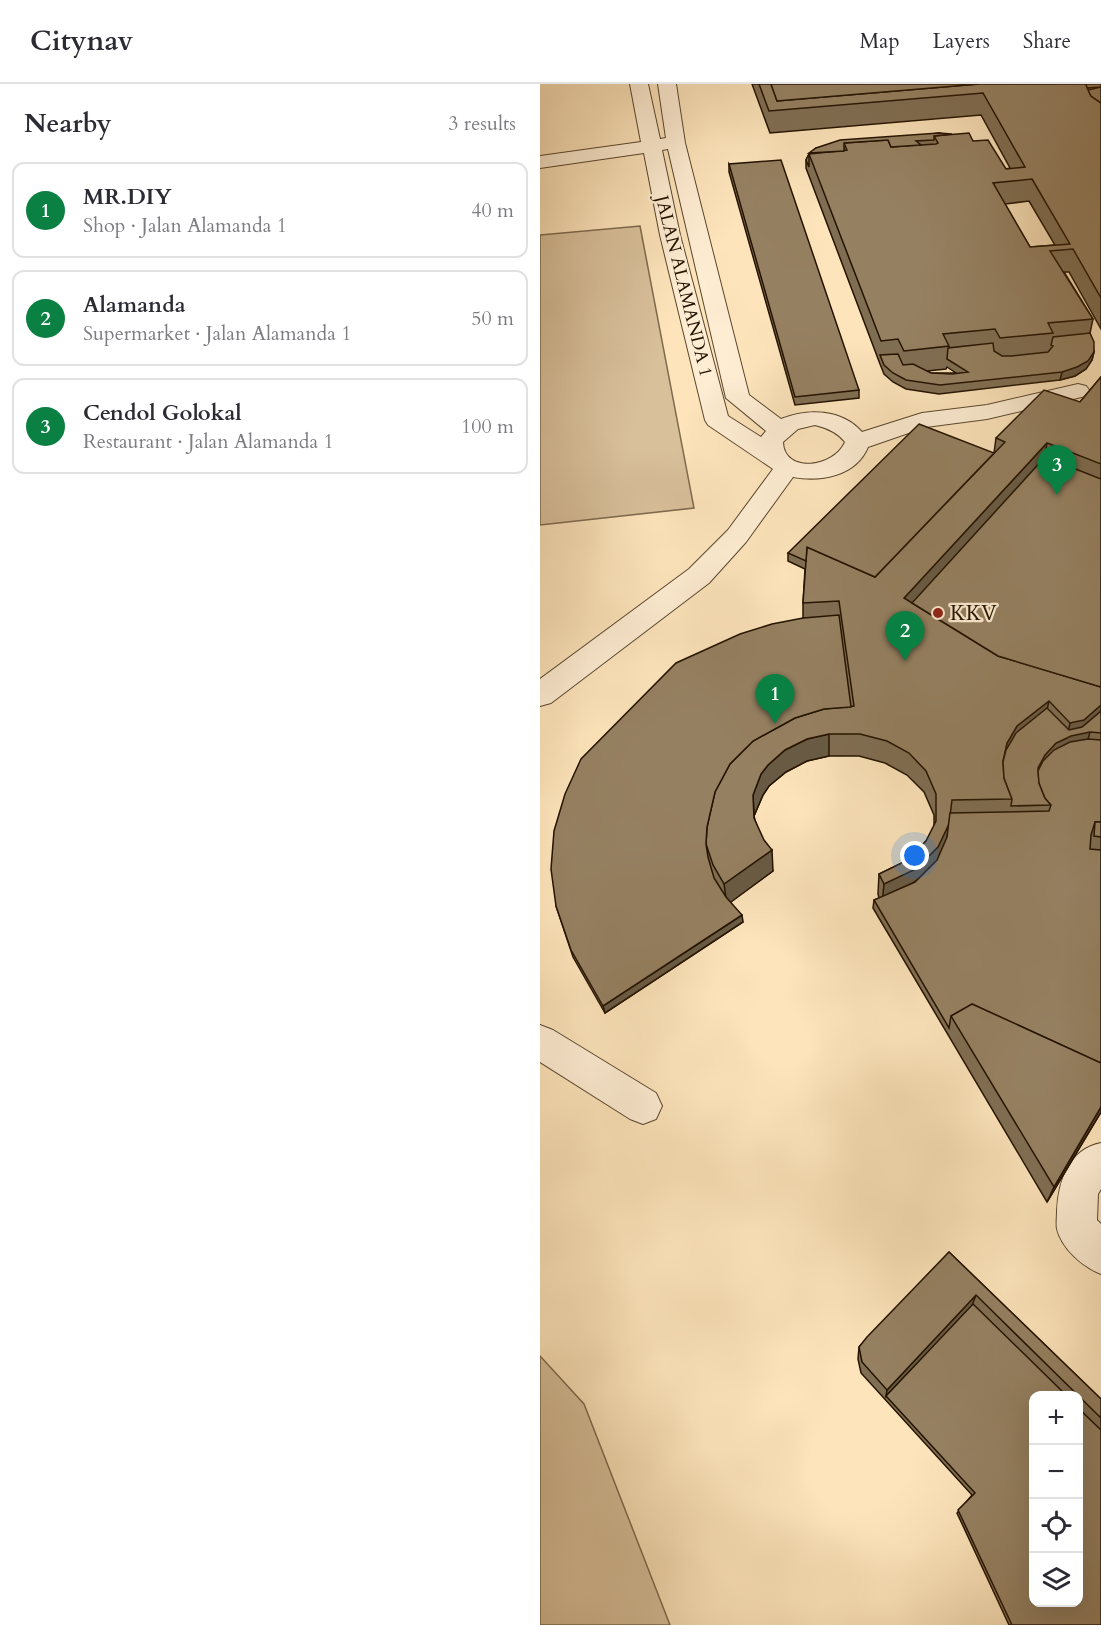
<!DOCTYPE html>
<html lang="en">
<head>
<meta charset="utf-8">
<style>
	:root { --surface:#fff; --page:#f7f7f7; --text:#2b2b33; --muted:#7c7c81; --line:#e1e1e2; --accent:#0b8043 }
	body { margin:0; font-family:Cardo,serif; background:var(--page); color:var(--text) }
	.controls { position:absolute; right:18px; bottom:18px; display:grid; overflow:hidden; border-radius:12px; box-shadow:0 6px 24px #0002 }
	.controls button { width:54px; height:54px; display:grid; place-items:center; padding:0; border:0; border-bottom:2px solid var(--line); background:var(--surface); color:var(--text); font:30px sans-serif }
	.you { position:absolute; left:375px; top:772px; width:21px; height:21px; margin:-15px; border:4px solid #fff; border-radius:50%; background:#1a73e8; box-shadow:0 0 0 9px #1a73e833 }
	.badge { display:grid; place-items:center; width:39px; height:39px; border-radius:50%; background:var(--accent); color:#fff; font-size:20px; font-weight:700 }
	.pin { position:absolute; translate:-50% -50px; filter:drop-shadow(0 2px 3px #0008) }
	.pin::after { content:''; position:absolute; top:32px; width:21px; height:18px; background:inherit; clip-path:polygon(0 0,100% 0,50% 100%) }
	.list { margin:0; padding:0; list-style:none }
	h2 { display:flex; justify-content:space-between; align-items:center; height:78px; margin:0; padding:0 24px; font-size:26px }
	h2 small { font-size:20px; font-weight:400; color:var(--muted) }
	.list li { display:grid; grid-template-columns:39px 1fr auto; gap:18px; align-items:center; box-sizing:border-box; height:96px; margin:0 12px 12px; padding:0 12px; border:2px solid var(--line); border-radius:12px }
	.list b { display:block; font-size:22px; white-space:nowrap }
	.list p { margin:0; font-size:20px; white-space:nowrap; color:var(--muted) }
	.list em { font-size:20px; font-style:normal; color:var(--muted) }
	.icon { flex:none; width:33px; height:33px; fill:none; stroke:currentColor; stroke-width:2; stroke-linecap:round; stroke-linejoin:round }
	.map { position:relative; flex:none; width:561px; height:1541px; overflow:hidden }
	header { display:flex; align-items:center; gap:36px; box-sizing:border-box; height:84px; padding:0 30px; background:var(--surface); border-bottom:2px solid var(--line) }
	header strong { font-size:28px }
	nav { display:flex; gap:33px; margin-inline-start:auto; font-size:21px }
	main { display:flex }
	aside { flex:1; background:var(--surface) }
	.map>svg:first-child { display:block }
	.green { fill:#d8c09b; stroke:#7e6a4e; stroke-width:1.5 }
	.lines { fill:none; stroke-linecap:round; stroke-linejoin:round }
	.minor-casing { stroke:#5a472f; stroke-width:2 }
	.minor { fill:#feedd3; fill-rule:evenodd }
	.wall { fill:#806e53; stroke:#241300; stroke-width:1.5; fill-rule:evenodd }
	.shaded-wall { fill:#685a44; stroke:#241300; stroke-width:1.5 }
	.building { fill:#958061; stroke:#241300; stroke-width:1.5; fill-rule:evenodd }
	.poi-dot { fill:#8f2418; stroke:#feedd3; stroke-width:2 }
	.labels { text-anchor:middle; stroke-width:4.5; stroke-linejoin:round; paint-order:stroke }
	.far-street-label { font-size:18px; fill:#241300; stroke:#feedd3 }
	.poi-label { font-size:21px; fill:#241300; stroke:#feedd3; text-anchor:start }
</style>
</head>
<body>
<header>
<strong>Citynav</strong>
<nav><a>Map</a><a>Layers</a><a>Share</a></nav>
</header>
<main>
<aside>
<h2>Nearby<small>3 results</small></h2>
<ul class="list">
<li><span class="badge">1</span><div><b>MR.DIY</b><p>Shop · Jalan Alamanda 1</p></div><em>40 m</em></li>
<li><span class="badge">2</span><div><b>Alamanda</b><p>Supermarket · Jalan Alamanda 1</p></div><em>50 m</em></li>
<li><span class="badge">3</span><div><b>Cendol Golokal</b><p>Restaurant · Jalan Alamanda 1</p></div><em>100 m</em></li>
</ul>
</aside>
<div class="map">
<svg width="561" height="1541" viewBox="0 0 561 1541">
	<rect width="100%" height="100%" fill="#fde4bb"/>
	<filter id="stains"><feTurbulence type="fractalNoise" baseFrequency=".00333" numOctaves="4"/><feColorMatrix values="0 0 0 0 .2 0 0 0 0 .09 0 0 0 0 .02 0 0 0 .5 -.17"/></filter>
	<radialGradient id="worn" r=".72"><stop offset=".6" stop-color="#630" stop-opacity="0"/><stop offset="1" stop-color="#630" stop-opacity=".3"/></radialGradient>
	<g class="green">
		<polygon points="100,142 154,424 0,441 0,151"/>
		<polygon points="0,1272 44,1320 130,1541 0,1541"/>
	</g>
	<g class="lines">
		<g class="minor-casing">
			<g id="minor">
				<path d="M90,0H108L120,55L126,54L118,0H136L145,59L209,311L241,335C268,324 302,325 322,348L382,329L447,321L538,300L546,302L550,307L546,312L447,335L386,343L328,363C316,392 281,398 253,393L206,458L169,499L11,619L0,622V595L149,485L188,446L233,385L168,341L165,336L120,151L104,69L0,84V72L101,58ZM128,65L186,314L226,347L221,353L188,332L140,151L122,66ZM275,341C287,344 297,348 305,358C294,384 244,390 243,358L258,345Z"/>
				<polygon points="0,941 13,946 116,1009 122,1022 116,1035 103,1040 90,1035 0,978"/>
				<path d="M561,1059V1105L558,1110L557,1136L561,1140V1190C543,1183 522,1165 517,1145C516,1140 517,1133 517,1127C518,1098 529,1065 561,1059Z"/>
			</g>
		</g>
		<use href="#minor" class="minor"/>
	</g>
	<g class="wall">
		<path d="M212,0H561V245L529,188H524L553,235L550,249L554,268L552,276L546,285L535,292L520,296L399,310L366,305L353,298L344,290L340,280L266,84V76L269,70L276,64L399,49L433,57L466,85L470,84L441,31L230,49ZM489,117L515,161L490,163L465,120ZM407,283L416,289H391L387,287L406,285Z"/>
		<polygon points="189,80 319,306 319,314 255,321 189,88"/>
		<polygon points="561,293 561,1028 507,1118 333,824 334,816 339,814 338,810 339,790 366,777 386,757 394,742 394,731 384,708 367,691 345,679 319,672 289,672 267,677 246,688 229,702 223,711 214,732 215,736 233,787 190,818 203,838 65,929 33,873 16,822 263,534 263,519 265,485 248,477 248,469 454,369 456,354 540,318"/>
		<path d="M409,1168L561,1315V1541H469L417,1429L432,1411L321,1289L318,1275L319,1263ZM494,1311H538V1518Z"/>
	</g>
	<g class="shaded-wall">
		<polygon points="554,268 552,276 546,285 535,292 520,296 522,288"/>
		<polygon points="507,359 503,382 367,531 364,514"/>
		<polygon points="509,617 504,639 463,681 467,659 477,642"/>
		<polygon points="561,621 561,638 550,648 546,663 497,694 498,684 505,671 516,659 527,654 530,639"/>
		<polygon points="289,650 289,672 267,677 246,688 229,702 223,711 214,732 215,755 213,711 221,690 228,681 245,666 267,655"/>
		<polygon points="409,740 406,761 396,783 342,820 344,800"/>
		<polygon points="232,766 233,787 187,821 184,800"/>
		<polygon points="202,831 203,838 65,929 63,922"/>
		<polygon points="561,1023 561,1028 507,1118 514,1103"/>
		<polygon points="436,1211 431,1224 346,1312 347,1306"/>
	</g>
	<g class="building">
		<path d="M219,0H231L237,17L439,0H546L551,12L561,19V214L533,165L510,167L553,235L508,239L513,249L460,254L455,245L403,250L409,262L364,267L358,255L341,257L269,70L307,66L304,59L348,56L351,63L396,60L398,59L394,52L429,49L433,57L448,56L466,85L485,83L443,9L229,27ZM492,95L530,160L490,163L453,99Z"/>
		<polygon points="231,0 439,0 237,17"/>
		<polygon points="546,0 561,0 561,3 547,4"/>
		<polygon points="561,3 561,19 551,12 548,6"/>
		<polygon points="399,49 412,50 394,52 394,56 376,57 381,61 351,63 348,56 304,59 304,67 269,69 276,64 300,56"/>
		<polygon points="269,70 269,83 266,76"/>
		<polygon points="241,76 319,306 255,313 189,80"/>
		<polygon points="550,249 554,258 554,268 548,277 537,283 522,288 400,301 366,296 353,289 344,281 340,271 358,270 363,281 373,280 391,289 412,290 428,288 407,275 408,264 453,259 454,267 462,272 472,272 508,268 513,262 511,261 513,253"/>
		<polygon points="561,293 561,380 507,359 364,514 458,572 561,603 561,621 544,636 530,639 509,617 477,642 467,659 463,677 464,694 472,715 412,716 409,740 398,763 376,785 344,800 339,790 366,777 386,757 396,737 396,710 386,687 369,669 347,657 320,650 289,650 267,655 245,666 228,681 221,690 213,711 214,734 224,756 232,766 184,800 173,781 166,760 167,743 175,708 190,680 213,657 255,634 284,625 314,622 299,517 263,519 267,463 335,493 465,358 456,354 504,306 540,318"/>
		<polygon points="379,340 454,369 335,493 267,463 266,477 248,469"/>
		<polygon points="505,373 561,395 561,603 458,572 372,519"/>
		<polygon points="299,531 311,623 284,625 255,634 213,657 190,680 175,708 167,743 166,760 168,773 174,794 186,813 202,831 63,922 31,866 16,822 11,785 14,747 25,710 41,675 136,579 200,550 232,540 263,534"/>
		<polygon points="507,624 529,646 542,643 561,627 561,649 550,648 531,652 516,659 505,671 498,684 499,699 505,714 511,721 471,722 472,715 464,694 463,678 466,666 476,649"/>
		<polygon points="548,655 561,656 561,738 555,738 551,751 550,765 561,766 561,979 432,920 411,932 409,944 334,816 375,798 397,776 407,753 410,729 509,727 511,721 505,714 499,699 498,687 503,677 514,666 530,658"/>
		<polygon points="555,738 561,738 561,753 554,752"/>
		<polygon points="432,920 561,979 561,1023 514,1103 411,932"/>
		<polygon points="409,1168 561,1315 561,1334 436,1211 347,1306 322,1278 319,1263 327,1253"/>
		<polygon points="433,1220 526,1311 494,1311 494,1518 538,1518 538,1324 561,1346 561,1541 472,1541 418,1426 435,1409 346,1312"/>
	</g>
	<circle class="poi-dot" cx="398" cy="529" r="6"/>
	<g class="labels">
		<g class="far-street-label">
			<text transform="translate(144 202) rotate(76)" y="6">JALAN ALAMANDA 1</text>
		</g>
		<g class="poi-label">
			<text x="410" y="536">KKV</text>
		</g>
	</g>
	<rect width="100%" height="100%" filter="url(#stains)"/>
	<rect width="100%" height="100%" fill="url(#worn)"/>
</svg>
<div class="controls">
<button>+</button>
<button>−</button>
<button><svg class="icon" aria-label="locate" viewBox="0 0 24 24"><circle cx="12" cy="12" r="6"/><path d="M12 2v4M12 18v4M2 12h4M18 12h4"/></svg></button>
<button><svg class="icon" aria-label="layers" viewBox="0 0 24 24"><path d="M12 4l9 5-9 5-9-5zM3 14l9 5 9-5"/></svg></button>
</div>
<div class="you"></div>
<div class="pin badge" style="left:235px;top:640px">1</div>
<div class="pin badge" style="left:365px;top:577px">2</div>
<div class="pin badge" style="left:517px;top:411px">3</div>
</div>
</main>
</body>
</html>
